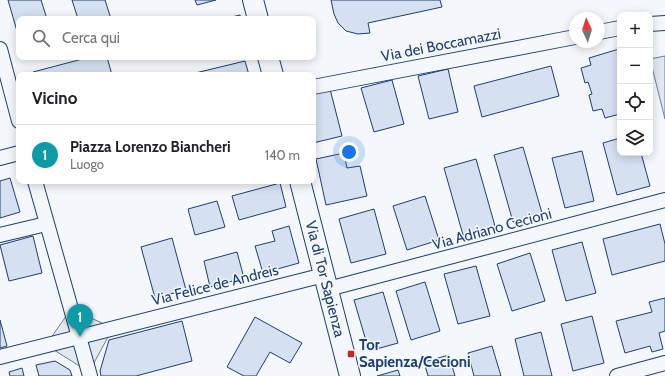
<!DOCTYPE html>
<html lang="it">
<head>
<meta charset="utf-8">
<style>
	:root { --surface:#fff; --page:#f2f2f2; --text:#202124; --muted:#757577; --line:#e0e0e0; --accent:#c62828 }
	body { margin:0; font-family:Cabin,sans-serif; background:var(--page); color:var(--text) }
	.controls { position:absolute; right:12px; top:12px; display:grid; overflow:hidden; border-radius:8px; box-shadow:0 2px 10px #0003 }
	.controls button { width:36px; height:36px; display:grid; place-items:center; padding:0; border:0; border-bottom:1px solid var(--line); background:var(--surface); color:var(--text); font:20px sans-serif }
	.compass { position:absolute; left:569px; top:12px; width:36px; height:36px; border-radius:50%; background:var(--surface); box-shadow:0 2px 10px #0003; rotate:356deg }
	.you { position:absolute; left:349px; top:152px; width:14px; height:14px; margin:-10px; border:3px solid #fff; border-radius:50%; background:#1a73e8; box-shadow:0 0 0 6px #1a73e833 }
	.badge { display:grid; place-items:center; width:26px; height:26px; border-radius:50%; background:var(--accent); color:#fff; font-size:13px; font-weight:700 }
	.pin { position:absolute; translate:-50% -33px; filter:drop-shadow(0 1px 2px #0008) }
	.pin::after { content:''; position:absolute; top:21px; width:14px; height:12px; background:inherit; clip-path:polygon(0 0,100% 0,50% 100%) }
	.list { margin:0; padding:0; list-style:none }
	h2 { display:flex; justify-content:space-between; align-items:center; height:52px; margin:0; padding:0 16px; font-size:17px }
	h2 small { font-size:13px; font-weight:400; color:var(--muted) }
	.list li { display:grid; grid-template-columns:26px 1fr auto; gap:12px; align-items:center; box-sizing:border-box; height:60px; padding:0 16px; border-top:1px solid var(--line) }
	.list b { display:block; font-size:15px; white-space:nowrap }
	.list p { margin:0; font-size:13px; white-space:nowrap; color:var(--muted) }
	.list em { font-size:13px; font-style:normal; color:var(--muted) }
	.icon { flex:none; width:22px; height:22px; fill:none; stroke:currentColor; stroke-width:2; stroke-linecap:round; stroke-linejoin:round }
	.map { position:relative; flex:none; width:665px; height:376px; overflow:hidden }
	.search { position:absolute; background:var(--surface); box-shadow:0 2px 10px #0003; left:16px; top:16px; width:300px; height:44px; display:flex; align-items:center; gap:10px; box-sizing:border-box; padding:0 14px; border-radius:8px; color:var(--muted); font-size:15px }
	.panel { position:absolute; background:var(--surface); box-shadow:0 2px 10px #0003; left:16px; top:72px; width:300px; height:112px; border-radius:8px }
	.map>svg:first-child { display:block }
	.parking { fill:#e3e8f0; stroke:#687fa3 }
	.building { fill:#d5e0f0; stroke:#1d3f73 }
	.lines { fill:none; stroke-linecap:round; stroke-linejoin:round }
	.street-casing { stroke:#1d3f73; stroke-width:16 }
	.secondary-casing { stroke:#1d3f73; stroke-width:22 }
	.street { stroke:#f4f7fb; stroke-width:14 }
	.secondary { stroke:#f4f7fb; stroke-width:20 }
	.poi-dot { fill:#c62828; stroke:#f4f7fb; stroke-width:1.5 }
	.labels { text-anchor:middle; stroke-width:3; stroke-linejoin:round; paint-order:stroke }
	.street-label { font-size:15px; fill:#1d3f73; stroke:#f4f7fb }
	.poi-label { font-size:15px; font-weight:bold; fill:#1d3f73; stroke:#f4f7fb; text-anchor:start }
</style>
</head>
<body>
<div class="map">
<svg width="665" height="376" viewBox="0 0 665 376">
	<rect width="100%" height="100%" fill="#f4f7fb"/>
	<g class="parking">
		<polygon points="665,56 665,119 650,59"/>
		<polygon points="71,309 113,328 89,372 46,345"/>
	</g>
	<g class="building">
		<polygon points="8,0 41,0 47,19 19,19 19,38"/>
		<polygon points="72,0 105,0 111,19 78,19"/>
		<polygon points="195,0 216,0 197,5"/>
		<polygon points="331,0 440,0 442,7 368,23 370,33 358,34 346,31 338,23 334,14"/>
		<polygon points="240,15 241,19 223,19"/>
		<polygon points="619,49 620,114 605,118 602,109 593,111 589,95 592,94 588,82 585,83 581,68 591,65 589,58"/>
		<polygon points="90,57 107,57 112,75 33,75 33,72"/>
		<polygon points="245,61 249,75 187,75"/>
		<polygon points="551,66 559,96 482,117 474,86"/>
		<polygon points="448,69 458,112 429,119 418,76"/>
		<polygon points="392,80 404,124 374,132 361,88"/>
		<polygon points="330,89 342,136 313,143 313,93"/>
		<polygon points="620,138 620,153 641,153 650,186 617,195 603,143"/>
		<polygon points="523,147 542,213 513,222 494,155"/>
		<polygon points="582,151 594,201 565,208 552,158"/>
		<polygon points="344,153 347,168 360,166 367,196 326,205 316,159"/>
		<polygon points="476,159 495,226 463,235 444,168"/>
		<polygon points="10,178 20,212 0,218 0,181"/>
		<polygon points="280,183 286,207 239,220 232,196"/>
		<polygon points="425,196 439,240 407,250 393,206"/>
		<polygon points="217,201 225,227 195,235 188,209"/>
		<polygon points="374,209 386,254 351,263 339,219"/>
		<polygon points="660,224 665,244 665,261 612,275 603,239"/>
		<polygon points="289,226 299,263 263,273 255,246 275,241 272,231"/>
		<polygon points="33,236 42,273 9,281 0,245"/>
		<polygon points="172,238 186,290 155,298 141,247"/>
		<polygon points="582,242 596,293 566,301 552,250"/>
		<polygon points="237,252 244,278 210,287 204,261"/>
		<polygon points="530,253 545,301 512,311 497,264"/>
		<polygon points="476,266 490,316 458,324 444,274"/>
		<polygon points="425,282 440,331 411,340 396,291"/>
		<polygon points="383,292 398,343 369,351 354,300"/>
		<polygon points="665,298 665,331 659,333 663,349 652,352 650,346 625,353 616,321 652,312 649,302"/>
		<polygon points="592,316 604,363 573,371 561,324"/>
		<polygon points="255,317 302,343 290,363 270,352 256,376 244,376 227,367"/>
		<polygon points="0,320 7,346 0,348"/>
		<polygon points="182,321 192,361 136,376 101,376 100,371 109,340"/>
		<polygon points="541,332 552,376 524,376 515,339"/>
		<polygon points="492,346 501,376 474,376 468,353"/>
		<polygon points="449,355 455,376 428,376 424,362"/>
		<polygon points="55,361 70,370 72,376 39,376 36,365"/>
		<polygon points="22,368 24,376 10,376 9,372"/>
		<polygon points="398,370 400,376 377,376"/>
	</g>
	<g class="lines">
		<g class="street-casing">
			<g id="street">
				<polyline points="650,24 665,23"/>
				<polyline points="599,32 620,28"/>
				<polyline points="0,49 19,121"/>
				<polyline points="313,87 575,37"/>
				<polyline points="0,158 19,153"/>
				<polyline points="35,181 90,376"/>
				<polyline points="0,235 46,224"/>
				<polyline points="328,289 665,200"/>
				<polyline points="0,357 324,275"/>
				<polyline points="617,376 665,363"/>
			</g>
		</g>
		<g class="secondary-casing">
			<g id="secondary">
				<polyline points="253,0 258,19"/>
				<polyline points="268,57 273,75"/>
				<path id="s1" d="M300,181L350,376"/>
			</g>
		</g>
		<use href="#street" class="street"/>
		<use href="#secondary" class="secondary"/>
	</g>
	<rect class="poi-dot" x="347" y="350" width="8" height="8" rx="2"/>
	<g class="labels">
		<g class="street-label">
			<text transform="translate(441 45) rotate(-11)" y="5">Via dei Boccamazzi</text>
			<text transform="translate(492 229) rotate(-15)" y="5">Via Adriano Cecioni</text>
			<text dy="5" stroke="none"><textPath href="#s1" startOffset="101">Via di Tor Sapienza</textPath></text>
			<text transform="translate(215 285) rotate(-14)" y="5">Via Felice de Andreis</text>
		</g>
		<g class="poi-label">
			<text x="359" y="350">Tor<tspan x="359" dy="17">Sapienza/Cecioni</tspan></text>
		</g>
	</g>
</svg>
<div class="controls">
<button>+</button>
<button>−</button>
<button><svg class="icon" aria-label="locate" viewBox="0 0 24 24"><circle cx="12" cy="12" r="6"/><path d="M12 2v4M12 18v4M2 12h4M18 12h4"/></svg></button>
<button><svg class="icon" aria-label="layers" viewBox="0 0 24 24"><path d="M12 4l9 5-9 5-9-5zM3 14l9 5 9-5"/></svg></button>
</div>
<svg class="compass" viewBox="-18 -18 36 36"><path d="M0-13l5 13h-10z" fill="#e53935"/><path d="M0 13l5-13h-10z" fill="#757577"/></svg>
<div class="you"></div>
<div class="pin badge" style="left:80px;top:337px;background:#0f9aa8">1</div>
<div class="search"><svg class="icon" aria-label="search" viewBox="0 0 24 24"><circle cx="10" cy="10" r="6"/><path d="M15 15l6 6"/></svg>Cerca qui</div>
<section class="panel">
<h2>Vicino<small></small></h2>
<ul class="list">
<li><span class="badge" style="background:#0f9aa8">1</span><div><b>Piazza Lorenzo Biancheri</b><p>Luogo</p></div><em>140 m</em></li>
</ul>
</section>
</div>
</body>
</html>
